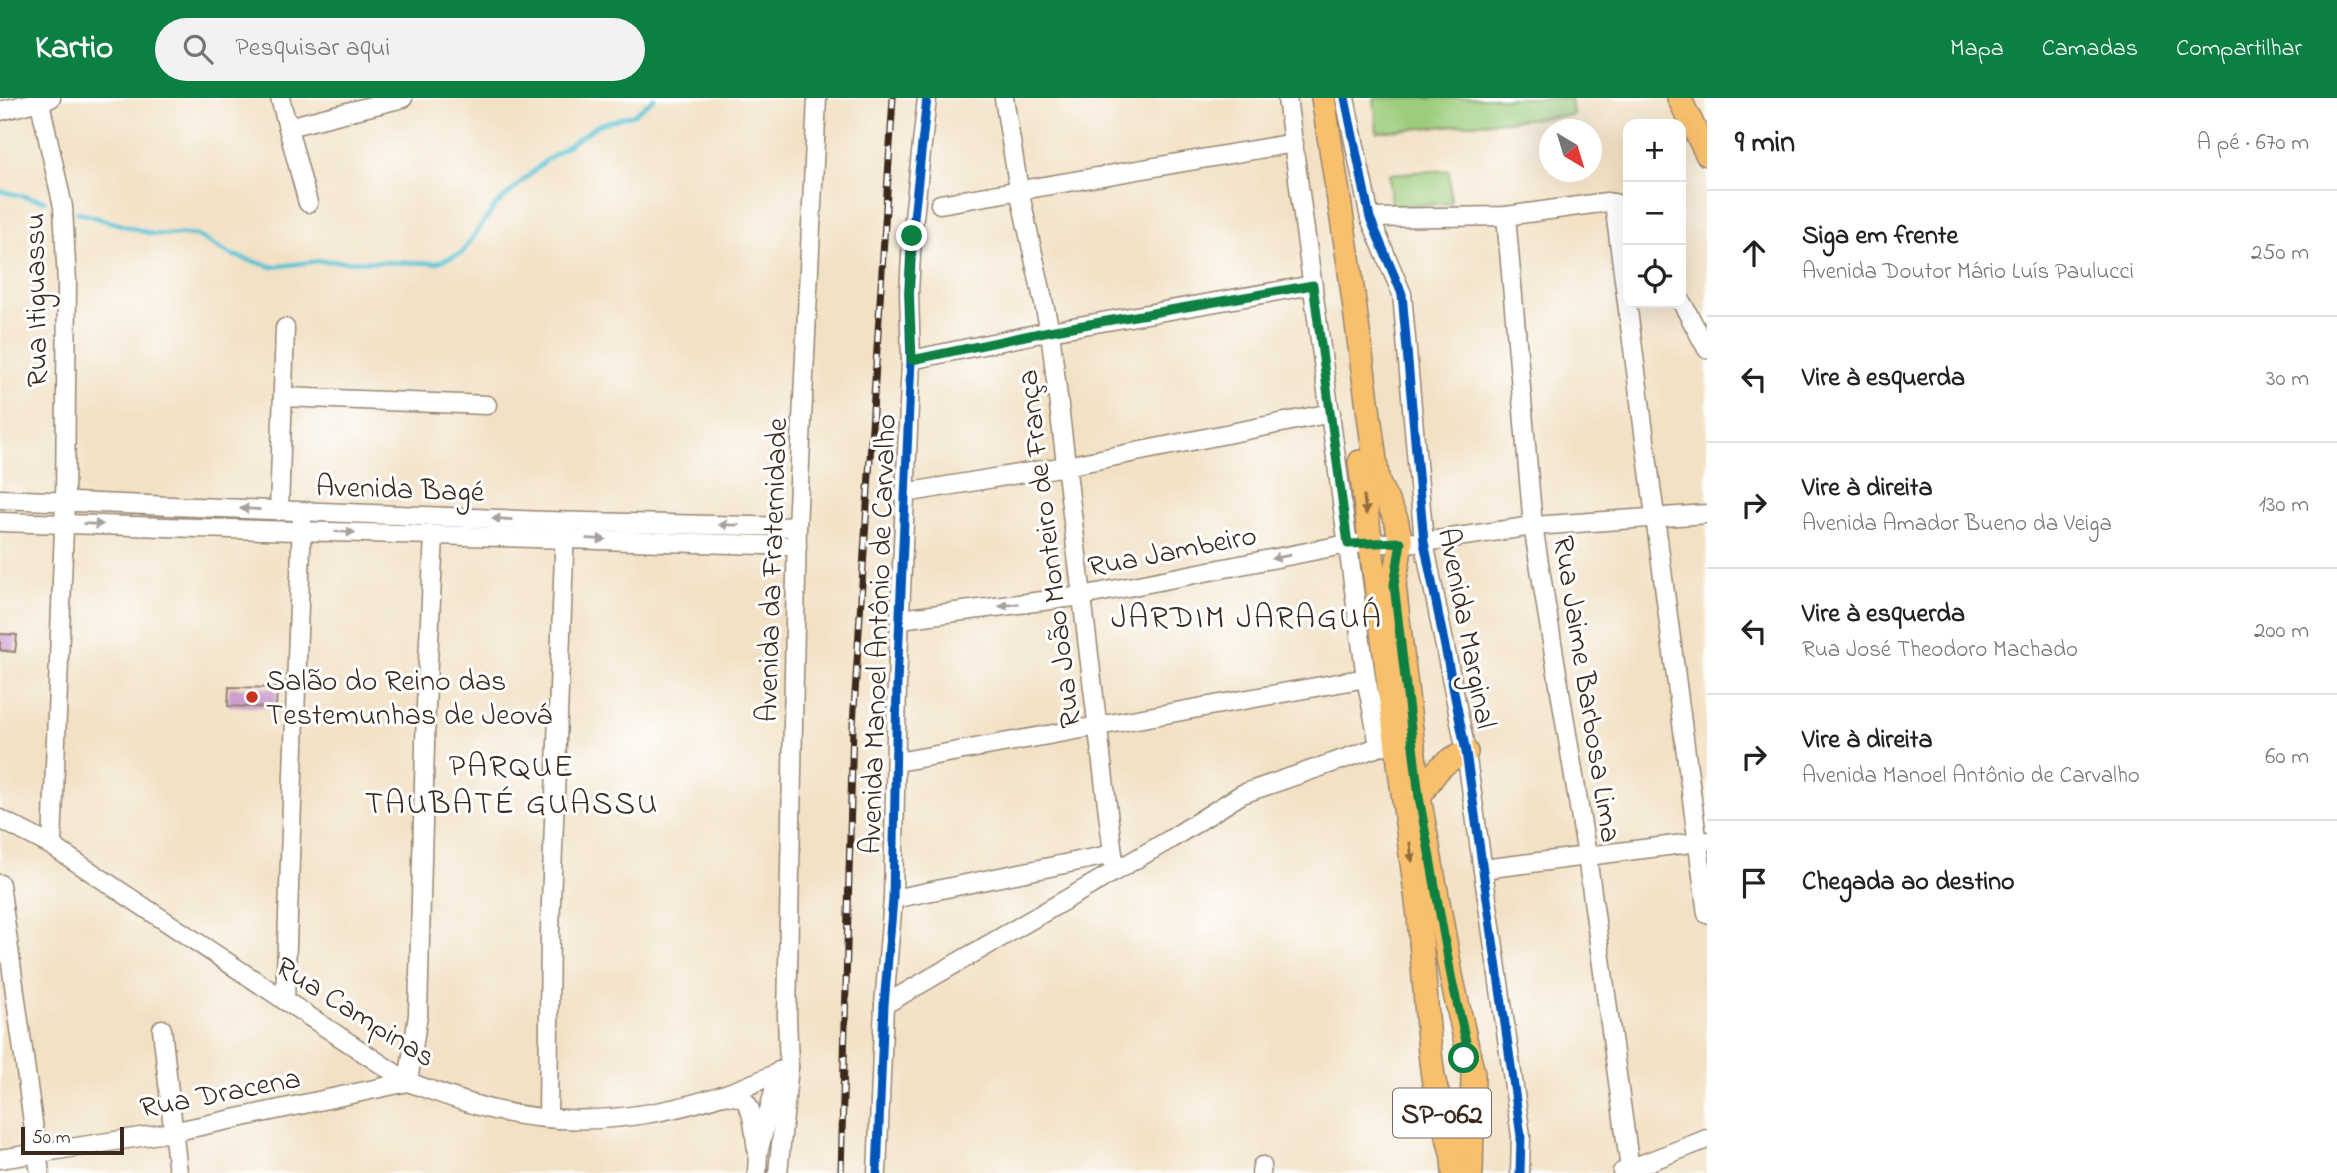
<!DOCTYPE html>
<html lang="pt">
<head>
<meta charset="utf-8">
<style>
	:root { --surface:#fff; --page:#f2f2f2; --text:#222; --muted:#767676; --line:#e0e0e0; --accent:#0b8043 }
	body { margin:0; font-family:"Indie Flower",sans-serif; background:var(--page); color:var(--text) }
	.controls { position:absolute; right:21px; top:21px; display:grid; overflow:hidden; border-radius:14px; box-shadow:0 7px 28px #0002 }
	.controls button { width:63px; height:63px; display:grid; place-items:center; padding:0; border:0; border-bottom:2px solid var(--line); background:var(--surface); color:var(--text); font:35px sans-serif }
	.compass { position:absolute; left:1539px; top:21px; width:63px; height:63px; border-radius:50%; background:var(--surface); box-shadow:0 7px 28px #0002; rotate:142deg }
	.scale { position:absolute; left:21px; bottom:18px; width:103px; box-sizing:border-box; padding-left:7px; border:4px solid #3b2a1e; border-top:0; font-size:19px; line-height:24px; white-space:nowrap; color:#3b2a1e; -webkit-text-stroke:5px #fff; paint-order:stroke }
	.stop { position:absolute; width:21px; height:21px; margin:-16px; border:5px solid #0b8043; border-radius:50%; background:#fff }
	.stop.end { background:#0b8043; border-color:#fff; box-shadow:0 2px 7px #0008 }
	.list { margin:0; padding:0; list-style:none }
	h2 { display:flex; justify-content:space-between; align-items:center; height:91px; margin:0; padding:0 28px; font-size:30px }
	h2 small { font-size:23px; font-weight:400; color:var(--muted) }
	.list li { display:grid; grid-template-columns:46px 1fr auto; gap:21px; align-items:center; box-sizing:border-box; height:126px; padding:0 28px; border-top:2px solid var(--line) }
	.list b { display:block; font-size:26px; white-space:nowrap }
	.list p { margin:0; font-size:23px; white-space:nowrap; color:var(--muted) }
	.list em { font-size:23px; font-style:normal; color:var(--muted) }
	.icon { flex:none; width:38px; height:38px; fill:none; stroke:currentColor; stroke-width:2; stroke-linecap:round; stroke-linejoin:round }
	.map { position:relative; flex:none; width:1707px; height:1075px; overflow:hidden }
	header { display:flex; align-items:center; gap:42px; box-sizing:border-box; height:98px; padding:0 35px; background:var(--accent); color:#fff }
	header strong { font-size:33px }
	nav { display:flex; gap:38px; margin-inline-start:auto; font-size:24px }
	.search { width:490px; height:63px; background:var(--page); display:flex; align-items:center; gap:18px; box-sizing:border-box; padding:0 24px; border-radius:38px; color:var(--muted); font-size:26px }
	main { display:flex }
	aside { flex:1; background:var(--surface) }
	.map>svg:first-child { display:block }
	.green { fill:#9ccc7b; stroke:#6c7b4c; stroke-width:2 }
	.lines { fill:none; stroke-linecap:round; stroke-linejoin:round }
	.stream { stroke:#57c1d3; stroke-width:4.5 }
	.building { fill:#c994ca }
	.minor-casing { stroke:#968672; stroke-width:21 }
	.major-casing { stroke:#968672; stroke-width:26 }
	.minor { stroke:#fff; stroke-width:18 }
	.major { stroke:#f8bf6c; stroke-width:23 }
	.rail-casing { stroke:#3b2a1e; stroke-width:7 }
	.rail { stroke:#fff; stroke-width:4.5; stroke-dasharray:13; stroke-linecap:butt }
	.cycleway-casing { stroke:#fff; stroke-width:13 }
	.cycleway { stroke:#0057b8; stroke-width:9 }
	.oneway { fill:#906d41 }
	.oneway2 { fill:#a79f9a }
	.route { stroke:#0b8043; stroke-width:9 }
	.poi-dot { fill:#c8321e; stroke:#fff; stroke-width:2.5 }
	.labels { text-anchor:middle; stroke-width:6; stroke-linejoin:round; paint-order:stroke }
	.shield { fill:#fff; stroke:#766a62; stroke-width:2 }
	.shield-label { font-size:28px; font-weight:bold; fill:#3b2a1e }
	.street-label { font-size:30px; fill:#3b2a1e; stroke:#fff }
	.poi-label { font-size:30px; fill:#3b2a1e; stroke:#fff; text-anchor:start }
	.neighbourhood-label { font-size:32px; letter-spacing:2px; fill:#3b2a1e; stroke:#fff }
</style>
</head>
<body>
<header>
<strong>Kartio</strong>
<div class="search"><svg class="icon" aria-label="search" viewBox="0 0 24 24"><circle cx="10" cy="10" r="6"/><path d="M15 15l6 6"/></svg>Pesquisar aqui</div>
<nav><a>Mapa</a><a>Camadas</a><a>Compartilhar</a></nav>
</header>
<main>
<div class="map">
<svg width="1707" height="1075" viewBox="0 0 1707 1075">
	<rect width="100%" height="100%" fill="#fff"/>
	<filter id="ink" filterUnits="userSpaceOnUse"><feTurbulence type="fractalNoise" baseFrequency=".0143" numOctaves="2"/><feDisplacementMap in="SourceGraphic" scale="14" xChannelSelector="R" yChannelSelector="G"/><feConvolveMatrix kernelMatrix="1 2 1 2 8 2 1 2 1" color-interpolation-filters="sRGB"/></filter>
	<filter id="wash" filterUnits="userSpaceOnUse"><feTurbulence type="fractalNoise" baseFrequency=".00686" numOctaves="4" result="noise"/><feDisplacementMap in="SourceGraphic" scale="28" xChannelSelector="R" yChannelSelector="G"/><feGaussianBlur stdDeviation="1.57" result="paint"/><feColorMatrix in="noise" values="0 0 0 0 0 0 0 0 0 0 0 0 0 0 0 0 0 1.4 0 .05"/><feComposite in="paint" operator="in"/></filter>
	<g filter="url(#wash)">
		<rect width="100%" height="100%" fill="#f2e1c5"/>
		<g class="green">
			<polygon points="1374,0 1571,0 1573,17 1377,34"/>
			<polygon points="1449,72 1451,105 1391,109 1389,76"/>
		</g>
		<g class="lines">
			<g class="stream">
				<polyline points="0,93 45,103"/>
				<polyline points="77,114 152,136 196,137 232,157 273,169 319,163 436,165 462,155 495,108 545,63 598,27 634,16 654,0"/>
			</g>
		</g>
		<g id="blocks">
			<g class="building">
				<polygon points="0,536 17,537 15,554 0,552"/>
				<polygon points="229,589 277,590 276,610 228,608"/>
			</g>
		</g>
	</g>
	<g filter="url(#ink)">
		<use href="#blocks" fill-opacity="0" stroke="#968672" stroke-width="2"/>
		<g class="lines">
			<g class="minor-casing">
				<g id="minor">
					<polyline points="39,0 63,109 67,185 65,403 52,748"/>
					<polyline points="280,0 308,105"/>
					<polyline points="1004,0 1019,92 1050,233 1115,773"/>
					<polyline points="1287,0 1366,580 1379,647"/>
					<polyline points="1345,0 1370,120 1402,196 1424,444 1466,654 1521,1038 1520,1075"/>
					<polyline points="0,13 51,0"/>
					<polyline points="288,29 403,0"/>
					<polyline points="1614,105 1707,816"/>
					<polyline points="940,106 1294,45"/>
					<polyline points="1506,118 1533,428 1587,758 1630,1071"/>
					<polyline points="1370,120 1506,118 1607,104 1621,107 1628,112"/>
					<polyline points="1681,203 1707,251"/>
					<polyline points="911,262 1050,233 1313,187"/>
					<polyline points="283,299 487,307"/>
					<polyline points="905,395 1066,368 1331,315"/>
					<polyline points="0,401 546,423 797,429"/>
					<polyline points="279,413 285,230"/>
					<polyline points="0,424 797,448"/>
					<polyline points="900,521 1082,498 1348,446 1424,444 1533,428 1707,416"/>
					<polyline points="897,664 1366,580"/>
					<path d="M0,721L52,748L408,984C436,994 465,1005 494,1012C593,1035 700,1014 789,969"/>
					<polyline points="1483,771 1707,743"/>
					<polyline points="0,786 40,1075"/>
					<polyline points="893,801 1113,756"/>
					<polyline points="285,903 302,421"/>
					<polyline points="884,907 1169,742 1242,696 1390,645"/>
					<polyline points="162,931 178,1075"/>
					<path d="M723,997C728,998 736,998 741,1000C755,1007 754,1038 757,1051"/>
					<polyline points="548,1020 550,831 565,430"/>
					<polyline points="0,1061 172,1034 408,984 418,917 426,608 434,437"/>
					<polyline points="1622,1074 1707,1041"/>
					<polyline points="757,1075 758,1055 779,973"/>
					<polyline points="778,1075 789,969 787,919 797,429 817,0"/>
					<polyline points="877,1075 884,907 893,801 897,586 911,262 909,195 912,138 927,0"/>
					<polyline points="1261,1075 1262,1068"/>
				</g>
			</g>
			<g class="major-casing">
				<g id="major">
					<polyline points="1323,0 1349,166 1378,385 1396,421 1401,445 1394,487 1419,699 1452,882 1473,976 1471,1075"/>
					<polyline points="1679,0 1707,56"/>
					<polyline points="1360,364 1419,818 1430,955 1433,979 1453,1059 1454,1075"/>
					<path d="M1419,699C1435,675 1439,665 1466,654"/>
				</g>
			</g>
			<use href="#minor" class="minor"/>
			<use href="#major" class="major"/>
			<g class="rail-casing">
				<polyline id="rail" points="841,1075 853,627 893,0"/>
			</g>
			<use href="#rail" class="rail"/>
			<g class="cycleway-casing">
				<g id="cycleway">
					<polyline points="1345,0 1370,120 1402,196 1424,444 1466,654 1521,1038 1520,1075"/>
					<polyline points="877,1075 884,907 893,801 897,586 911,262 909,195 912,138 927,0"/>
				</g>
			</g>
			<use href="#cycleway" class="cycleway"/>
		</g>
		<defs><path id="oneway-solid" d="M-6-.8H1V-3.2L6.5 0L1 3.2V.8H-6Z" transform="scale(1.75)"/></defs>
		<g class="oneway">
			<use href="#oneway-solid" transform="translate(1365 407) rotate(83)"/>
			<use href="#oneway-solid" transform="translate(1411 754) rotate(83)"/>
		</g>
		<g class="oneway2">
			<use href="#oneway-solid" transform="translate(250 411) rotate(-177)"/>
			<use href="#oneway-solid" transform="translate(502 421) rotate(-177)"/>
			<use href="#oneway-solid" transform="translate(93 426) rotate(2)"/>
			<use href="#oneway-solid" transform="translate(729 427) rotate(-179)"/>
			<use href="#oneway-solid" transform="translate(345 434) rotate(2)"/>
			<use href="#oneway-solid" transform="translate(596 441) rotate(2)"/>
			<use href="#oneway-solid" transform="translate(1281 459) rotate(169)"/>
			<use href="#oneway-solid" transform="translate(1009 507) rotate(173)"/>
		</g>
	</g>
	<g class="lines" filter="url(#ink)">
		<polyline class="route" points="912,138 909,195 912,262 1049,233 1313,187 1348,446 1401,444 1394,487 1419,699 1452,883 1467,948 1464,960"/>
	</g>
	<circle class="poi-dot" cx="252" cy="599" r="7"/>
	<g class="labels">
		<rect class="shield" x="1393" y="990.5" width="98" height="49" rx="5"/>
		<g class="shield-label">
			<text x="1442" y="1025">SP-062</text>
		</g>
		<g class="street-label">
			<text transform="translate(35 202) rotate(-91)" y="10">Rua Itiguassu</text>
			<text transform="translate(400 390) rotate(2)" y="10">Avenida Bagé</text>
			<text transform="translate(1048 451) rotate(-97)" y="10">Rua João Monteiro de França</text>
			<text transform="translate(1172 452) rotate(-11)" y="10">Rua Jambeiro</text>
			<text transform="translate(771 472) rotate(-88)" y="10">Avenida da Fraternidade</text>
			<text transform="translate(1468 530) rotate(79)" y="10">Avenida Marginal</text>
			<text transform="translate(877 536) rotate(-88)" y="10">Avenida Manoel Antônio de Carvalho</text>
			<text transform="translate(1588 591) rotate(81)" y="10">Rua Jaime Barbosa Lima</text>
			<text transform="translate(356 913) rotate(32)" y="10">Rua Campinas</text>
			<text transform="translate(220 994) rotate(-11)" y="10">Rua Dracena</text>
		</g>
		<g class="poi-label">
			<text x="266" y="592">Salão do Reino das<tspan x="266" dy="34">Testemunhas de Jeová</tspan></text>
		</g>
		<g class="neighbourhood-label">
			<text x="1247" y="529">JARDIM JARAGUÁ</text>
			<text x="512" y="678">PARQUE<tspan x="512" dy="37">TAUBATÉ GUASSU</tspan></text>
		</g>
	</g>
</svg>
<div class="controls">
<button>+</button>
<button>−</button>
<button><svg class="icon" aria-label="locate" viewBox="0 0 24 24"><circle cx="12" cy="12" r="6"/><path d="M12 2v4M12 18v4M2 12h4M18 12h4"/></svg></button>
</div>
<svg class="compass" viewBox="-18 -18 36 36"><path d="M0-13l5 13h-10z" fill="#e53935"/><path d="M0 13l5-13h-10z" fill="#767676"/></svg>
<div class="scale">50 m</div>
<div class="stop" style="left:1464px;top:960px"></div>
<div class="stop end" style="left:912px;top:138px"></div>
</div>
<aside>
<h2>9 min<small>A pé · 670 m</small></h2>
<ul class="list">
<li><svg class="icon" aria-label="ahead" viewBox="0 0 24 24"><path d="M12 20V5M6 11l6-6 6 6"/></svg><div><b>Siga em frente</b><p>Avenida Doutor Mário Luís Paulucci</p></div><em>250 m</em></li>
<li><svg class="icon" aria-label="left" viewBox="0 0 24 24"><path d="M17 20v-9H6M10 6l-5 5 5 5"/></svg><div><b>Vire à esquerda</b></div><em>30 m</em></li>
<li><svg class="icon" aria-label="right" viewBox="0 0 24 24"><path d="M7 20v-9h11M14 6l5 5-5 5"/></svg><div><b>Vire à direita</b><p>Avenida Amador Bueno da Veiga</p></div><em>130 m</em></li>
<li><svg class="icon" aria-label="left" viewBox="0 0 24 24"><path d="M17 20v-9H6M10 6l-5 5 5 5"/></svg><div><b>Vire à esquerda</b><p>Rua José Theodoro Machado</p></div><em>200 m</em></li>
<li><svg class="icon" aria-label="right" viewBox="0 0 24 24"><path d="M7 20v-9h11M14 6l5 5-5 5"/></svg><div><b>Vire à direita</b><p>Avenida Manoel Antônio de Carvalho</p></div><em>60 m</em></li>
<li><svg class="icon" aria-label="arrive" viewBox="0 0 24 24"><path d="M6 21V4h12l-3 4 3 4H6"/></svg><div><b>Chegada ao destino</b></div></li>
</ul>
</aside>
</main>
</body>
</html>
